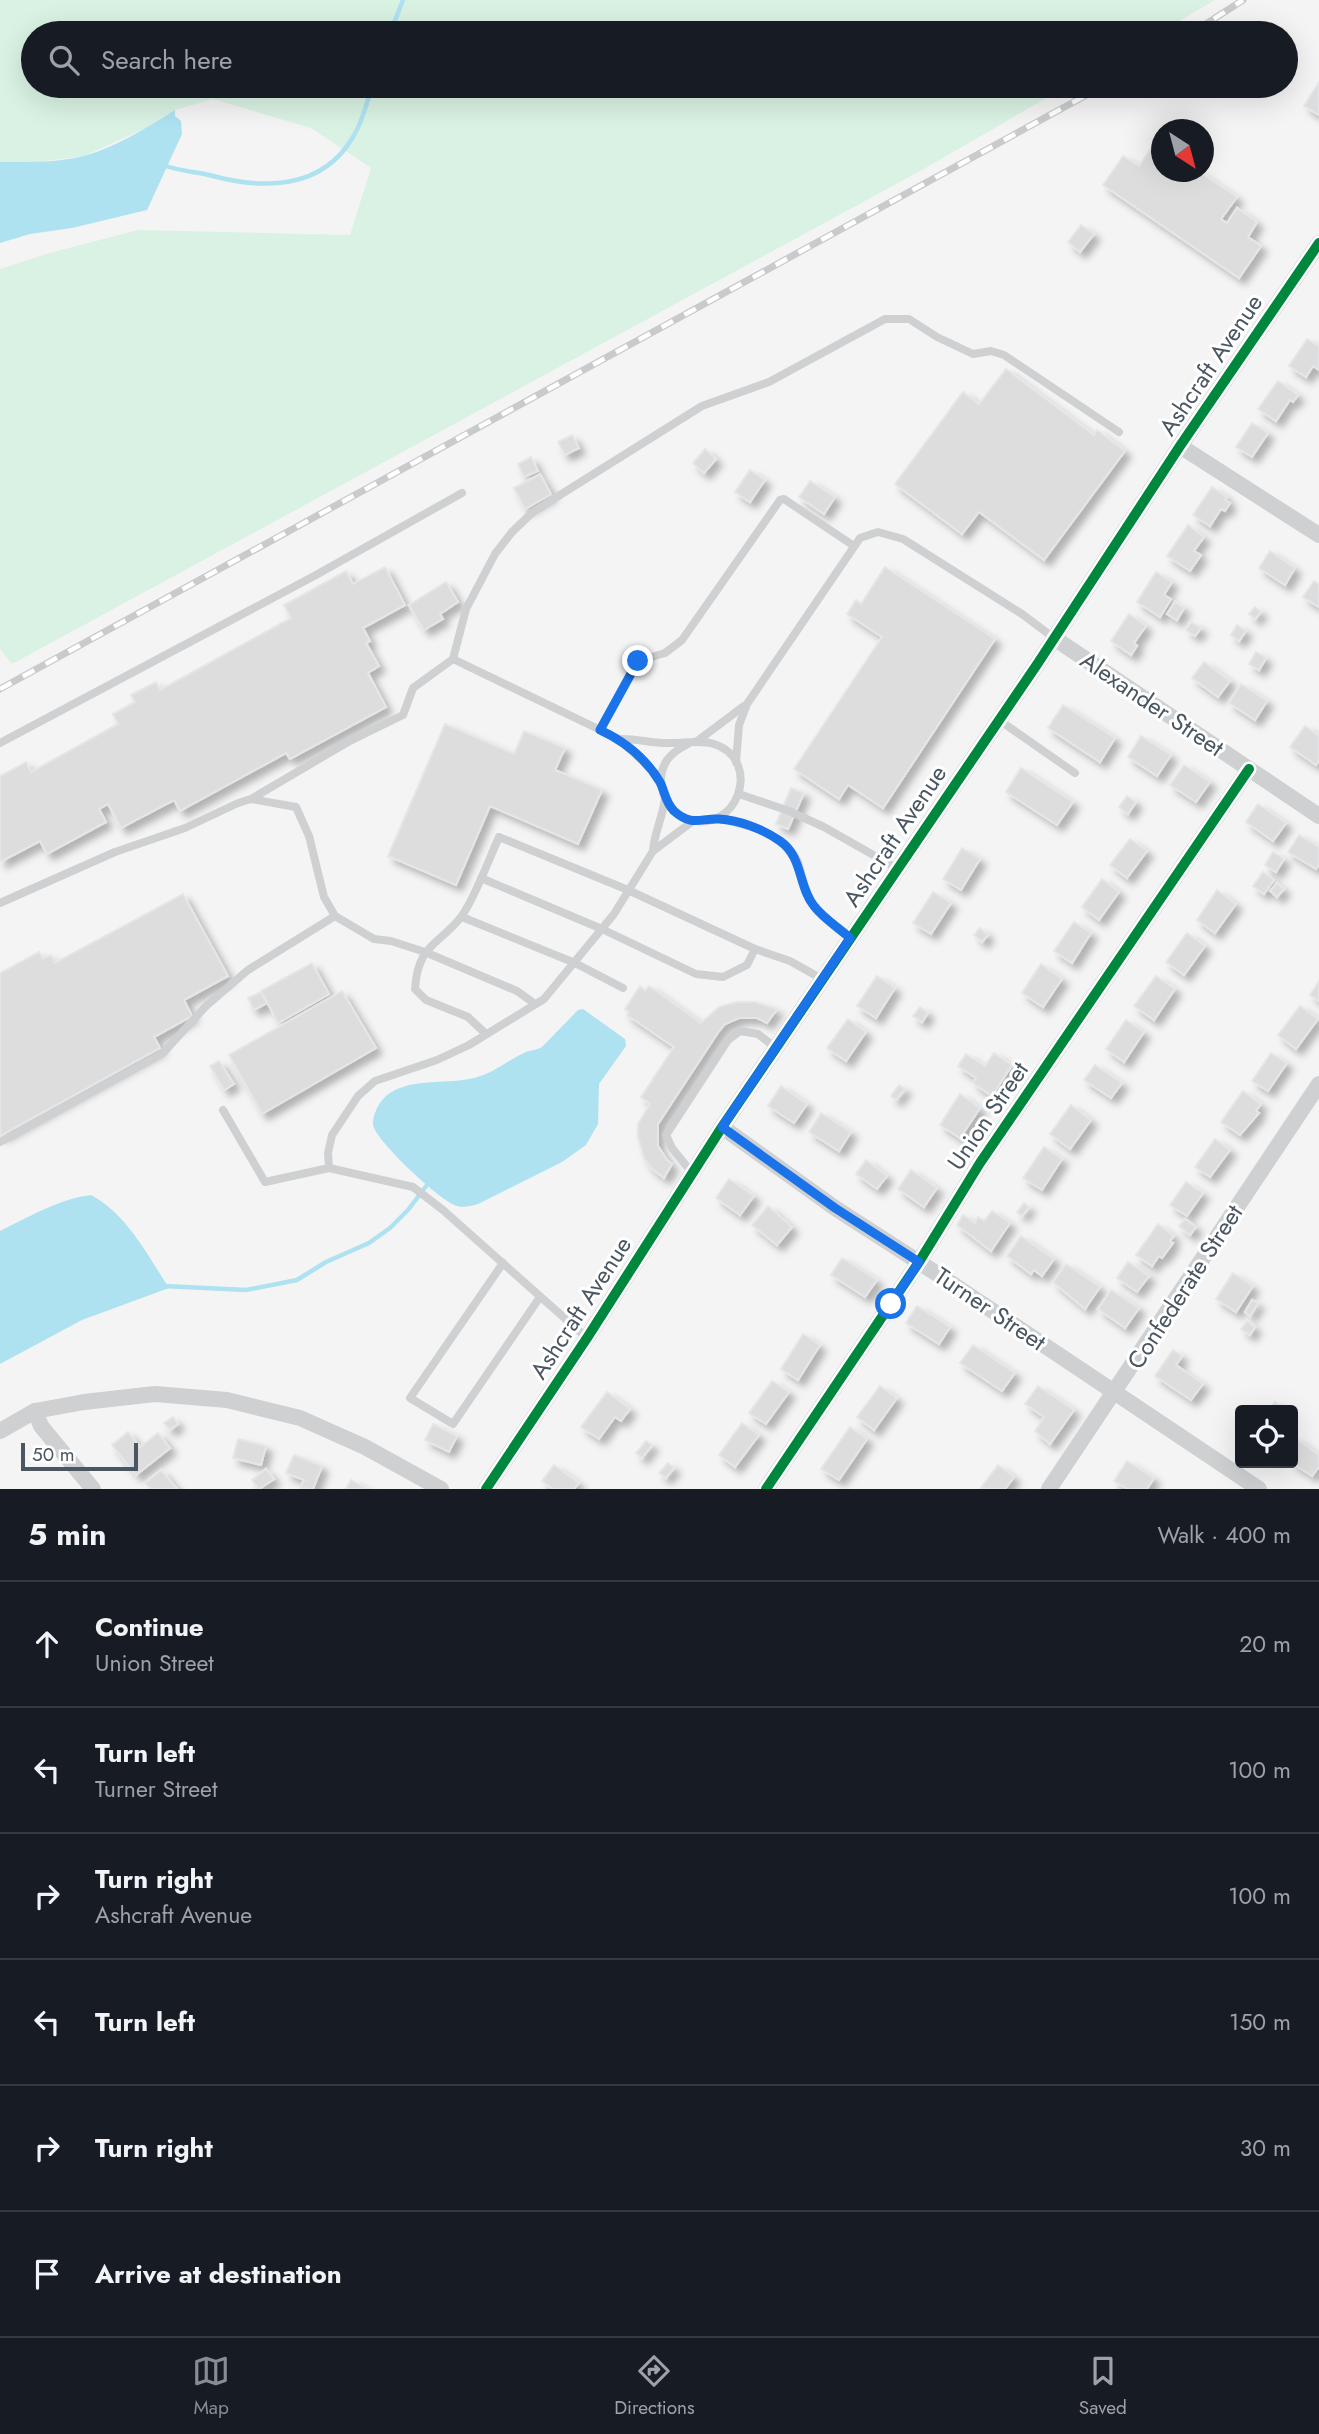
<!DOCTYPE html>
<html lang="en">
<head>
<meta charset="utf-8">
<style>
	:root { --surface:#171b24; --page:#20242c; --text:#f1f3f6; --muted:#9ea1a6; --line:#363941; --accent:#868d94 }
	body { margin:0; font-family:Jost,sans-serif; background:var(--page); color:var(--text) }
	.controls { position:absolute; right:21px; bottom:21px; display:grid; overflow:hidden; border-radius:7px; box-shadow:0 7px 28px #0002 }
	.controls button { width:63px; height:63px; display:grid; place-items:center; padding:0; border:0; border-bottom:2px solid var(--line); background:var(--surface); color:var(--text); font:35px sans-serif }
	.compass { position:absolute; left:1151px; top:119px; width:63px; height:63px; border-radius:50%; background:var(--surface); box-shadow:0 7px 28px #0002; rotate:144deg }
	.scale { position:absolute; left:21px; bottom:18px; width:117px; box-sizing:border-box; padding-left:7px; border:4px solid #4a5661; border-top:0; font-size:19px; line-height:24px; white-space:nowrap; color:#4a5661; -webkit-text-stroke:5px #fff; paint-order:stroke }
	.stop { position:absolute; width:21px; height:21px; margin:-16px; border:5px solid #1a73e8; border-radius:50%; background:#fff }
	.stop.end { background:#1a73e8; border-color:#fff; box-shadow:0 2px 7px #0008 }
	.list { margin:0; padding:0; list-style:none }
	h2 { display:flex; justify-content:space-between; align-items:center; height:91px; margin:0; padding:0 28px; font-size:30px }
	h2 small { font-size:23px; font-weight:400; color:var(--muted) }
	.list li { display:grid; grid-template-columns:46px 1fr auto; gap:21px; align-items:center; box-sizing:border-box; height:126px; padding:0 28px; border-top:2px solid var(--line) }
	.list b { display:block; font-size:26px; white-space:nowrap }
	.list p { margin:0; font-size:23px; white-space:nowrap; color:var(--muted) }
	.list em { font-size:23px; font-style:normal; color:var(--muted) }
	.icon { flex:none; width:38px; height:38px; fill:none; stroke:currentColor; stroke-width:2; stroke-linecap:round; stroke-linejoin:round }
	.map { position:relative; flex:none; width:1319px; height:1489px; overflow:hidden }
	.search { position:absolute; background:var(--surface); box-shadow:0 7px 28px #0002; left:21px; right:21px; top:21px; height:77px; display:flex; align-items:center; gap:18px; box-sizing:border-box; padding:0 24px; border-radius:38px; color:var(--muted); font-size:26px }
	.sheet { height:847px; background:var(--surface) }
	nav { display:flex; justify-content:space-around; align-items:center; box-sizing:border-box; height:98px; border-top:2px solid var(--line); background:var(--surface); font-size:19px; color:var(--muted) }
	nav a { display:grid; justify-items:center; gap:4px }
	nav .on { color:var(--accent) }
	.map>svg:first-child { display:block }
	.green { fill:#d9f2e3 }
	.water { fill:#aee2f0 }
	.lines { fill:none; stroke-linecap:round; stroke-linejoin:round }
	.stream { stroke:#aee2f0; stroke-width:4.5 }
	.building { fill:#ddddde; stroke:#e5e6e7; stroke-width:2; filter:url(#shadow) }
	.service { stroke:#ced0d2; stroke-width:8 }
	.minor { stroke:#ced0d2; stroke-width:16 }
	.rail-casing { stroke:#c9cacc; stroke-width:7 }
	.rail { stroke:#fff; stroke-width:4.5; stroke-dasharray:13; stroke-linecap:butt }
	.cycleway-casing { stroke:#fff; stroke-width:15 }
	.cycleway { stroke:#00873e; stroke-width:10 }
	.route { stroke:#1a73e8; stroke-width:9 }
	.labels { text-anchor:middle; stroke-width:6; stroke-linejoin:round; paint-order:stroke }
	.street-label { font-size:24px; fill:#4a5661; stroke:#fff }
</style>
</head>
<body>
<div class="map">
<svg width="1319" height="1489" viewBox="0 0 1319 1489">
	<defs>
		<filter id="shadow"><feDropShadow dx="6" dy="6" stdDeviation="3.5" flood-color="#0004"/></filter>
	</defs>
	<rect width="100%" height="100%" fill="#f4f4f4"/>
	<polygon class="green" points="0,0 1215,0 1159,33 33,33 33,86 1067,86 922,170 12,664 0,649 0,269 46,254 138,230 350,235 371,168 311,128 213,99 175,110 146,128 84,156 37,162 0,162"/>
	<g class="water">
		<path d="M175,110V116L181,121L182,134L147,210L72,228L30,234L0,243V162C29,162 59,163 87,155C118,146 148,127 175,110Z"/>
		<path d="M583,1009L625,1039L626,1046L599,1084L598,1124L586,1145L562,1162L478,1204C471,1206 464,1208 457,1206C441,1202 376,1141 373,1125C372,1116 379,1102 386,1096C407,1078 444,1084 469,1079C492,1075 503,1063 522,1054C528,1050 535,1051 542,1047L578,1010Z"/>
		<path d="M91,1195C127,1214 148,1256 169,1288L82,1320L0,1364V1231C29,1217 59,1199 91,1195Z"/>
	</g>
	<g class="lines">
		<g class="stream">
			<polyline points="390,33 403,0"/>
			<path d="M162,164C171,170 197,172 209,175C263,190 322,190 353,137C363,121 367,102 372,86"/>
			<polyline points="164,1286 246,1290 297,1280 326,1262 369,1243 390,1228 408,1210 430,1181"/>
		</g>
	</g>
	<g class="building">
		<polygon points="1319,82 1319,115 1304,106"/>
		<polygon points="1156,141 1162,145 1162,172 1200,172 1237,197 1221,219 1227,223 1237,208 1257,222 1248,237 1261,246 1239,278 1103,185 1123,156 1139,166"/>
		<polygon points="1081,225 1094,234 1080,252 1068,242"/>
		<polygon points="1307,339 1319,346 1319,370 1313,366 1306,377 1289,366"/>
		<polygon points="1006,369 1094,435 1097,430 1125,451 1044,560 979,512 962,534 895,484 963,392 979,404"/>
		<polygon points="1278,381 1298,395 1293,402 1290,400 1276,421 1258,409"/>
		<polygon points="1252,423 1268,433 1252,457 1236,447"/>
		<polygon points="572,435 579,448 565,455 558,442"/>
		<polygon points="705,449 716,459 704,473 693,463"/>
		<polygon points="531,457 538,471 524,477 518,464"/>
		<polygon points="750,470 765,480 750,502 735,492"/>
		<polygon points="540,474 551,494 525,509 514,488"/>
		<polygon points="810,481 835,497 824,514 799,497"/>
		<polygon points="1212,487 1227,497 1225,500 1230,503 1225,511 1221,509 1210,526 1193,515"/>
		<polygon points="1188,525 1204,537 1194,551 1201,555 1190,571 1167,556"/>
		<polygon points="1270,551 1295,568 1285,585 1259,568"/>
		<polygon points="385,567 405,605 363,628 370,641 366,643 379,666 368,673 386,707 290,759 286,753 180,811 174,800 121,828 108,804 99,809 106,822 47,854 40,841 0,862 0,776 26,762 31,772 118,724 113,714 135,702 131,695 156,682 160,690 291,618 284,605 346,571 353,584"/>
		<polygon points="885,567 995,639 883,808 848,785 839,799 794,769 882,637 847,614 856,600 861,604"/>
		<polygon points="1156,572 1172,582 1164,595 1171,599 1160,617 1137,602"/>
		<polygon points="1314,581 1319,584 1319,607 1303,597"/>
		<polygon points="446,582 458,602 440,614 443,619 424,630 409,605"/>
		<polygon points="1175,602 1184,608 1177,620 1167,614"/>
		<polygon points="1255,607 1261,612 1255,619 1249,614"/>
		<polygon points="1129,614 1146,626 1134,643 1137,646 1131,655 1111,641"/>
		<polygon points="1191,622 1201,628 1195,636 1186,630"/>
		<polygon points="1237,625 1246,631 1239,641 1231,635"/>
		<polygon points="1256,652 1266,658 1259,670 1249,664"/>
		<polygon points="1204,662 1230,681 1218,697 1192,678"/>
		<polygon points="1241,684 1267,701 1255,720 1229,703"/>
		<polygon points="1063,705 1115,738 1100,762 1048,728"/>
		<polygon points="445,724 514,754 524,731 565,748 555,770 602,790 578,844 490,806 456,885 388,856"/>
		<polygon points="1305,726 1319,736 1319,761 1316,765 1290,747"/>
		<polygon points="1141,736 1171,755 1157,776 1128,757"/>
		<polygon points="1184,765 1210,782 1196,802 1170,785"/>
		<polygon points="1021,768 1073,802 1057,825 1006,792"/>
		<polygon points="791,788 804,793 788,829 776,824"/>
		<polygon points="1127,796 1136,802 1128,814 1119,807"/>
		<polygon points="1258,804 1286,823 1273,841 1246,822"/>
		<polygon points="1299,835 1319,847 1319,865 1316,869 1288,852"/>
		<polygon points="1130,839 1147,851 1127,878 1110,865"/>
		<polygon points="962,848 980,859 961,890 943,879"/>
		<polygon points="1273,852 1284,859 1276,872 1265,865"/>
		<polygon points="1263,872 1274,880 1264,894 1253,886"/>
		<polygon points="1102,879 1119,892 1099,920 1082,907"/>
		<polygon points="1277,883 1284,889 1277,897 1270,891"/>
		<polygon points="1217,890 1236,904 1215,933 1197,920"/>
		<polygon points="933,892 951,903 931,934 913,923"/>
		<polygon points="183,894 228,976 184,1000 192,1016 154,1037 160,1048 0,1136 0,973 39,952 43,959 51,955 55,963"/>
		<polygon points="1074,922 1091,933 1072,963 1054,951"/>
		<polygon points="980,928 988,935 982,942 974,935"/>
		<polygon points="1187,933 1205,946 1184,975 1166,962"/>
		<polygon points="312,963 329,994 278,1023 261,991"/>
		<polygon points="1041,964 1062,979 1043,1007 1022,993"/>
		<polygon points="877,976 895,988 876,1018 857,1006"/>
		<polygon points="1156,976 1175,989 1154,1020 1134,1006"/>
		<polygon points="1319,981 1319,1001 1310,995"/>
		<polygon points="640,986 645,991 649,986 701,1023 719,1007 737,1002 755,1002 777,1009 767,1023 757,1018 739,1018 725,1024 719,1031 658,1124 658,1146 667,1160 672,1164 664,1178 651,1168 644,1158 638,1137 638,1124 650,1104 641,1097 674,1047 627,1015 629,1012 625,1009"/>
		<polygon points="342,991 376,1048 262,1114 229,1055"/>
		<polygon points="261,992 267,1003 254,1010 248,998"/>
		<polygon points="1300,1006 1318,1019 1296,1049 1278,1035"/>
		<polygon points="920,1007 928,1013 922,1022 913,1016"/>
		<polygon points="848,1019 866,1032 846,1061 827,1048"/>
		<polygon points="1126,1020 1144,1032 1124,1062 1106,1049"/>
		<polygon points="994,1053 1012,1065 992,1096 973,1083 976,1078 958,1066 966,1054 985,1066"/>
		<polygon points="1271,1053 1287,1063 1268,1091 1252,1081"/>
		<polygon points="219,1061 234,1084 224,1090 210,1066"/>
		<polygon points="1095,1065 1122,1083 1111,1098 1084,1080"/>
		<polygon points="899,1085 905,1089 896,1100 891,1096"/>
		<polygon points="781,1086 807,1104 794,1123 768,1106"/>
		<polygon points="1243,1091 1261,1104 1256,1111 1259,1113 1240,1135 1221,1122"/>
		<polygon points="960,1094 980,1108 960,1138 940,1125"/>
		<polygon points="1071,1105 1091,1120 1070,1149 1050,1134"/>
		<polygon points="821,1113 851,1132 839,1151 809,1132"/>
		<polygon points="1215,1139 1230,1150 1210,1177 1195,1167"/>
		<polygon points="1044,1147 1062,1159 1042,1190 1023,1178"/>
		<polygon points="866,1160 887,1176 877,1189 856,1174"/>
		<polygon points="911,1170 937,1188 924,1207 898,1189"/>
		<polygon points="729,1179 754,1196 740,1215 716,1198"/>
		<polygon points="1186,1182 1203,1193 1187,1216 1170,1205"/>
		<polygon points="1024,1203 1029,1207 1022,1216 1017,1212"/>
		<polygon points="768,1206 792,1227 777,1245 752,1225"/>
		<polygon points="992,1211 1010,1223 991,1251 957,1225 963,1215 975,1223 978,1217 984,1221"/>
		<polygon points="1185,1219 1196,1227 1190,1235 1179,1226"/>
		<polygon points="1158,1224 1174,1236 1170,1241 1173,1243 1162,1258 1159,1256 1152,1266 1136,1255"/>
		<polygon points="1021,1236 1054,1259 1042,1276 1034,1270 1031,1274 1007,1256"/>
		<polygon points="842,1258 877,1280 865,1297 831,1275"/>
		<polygon points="1128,1262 1149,1276 1137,1292 1117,1278"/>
		<polygon points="1066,1264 1100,1287 1085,1309 1053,1282"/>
		<polygon points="1233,1273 1253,1286 1236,1312 1216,1299"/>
		<polygon points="1111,1290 1139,1308 1125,1328 1098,1309"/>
		<polygon points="1252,1300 1258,1303 1250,1316 1245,1312"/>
		<polygon points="917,1306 950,1327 939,1344 906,1323"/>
		<polygon points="1247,1321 1255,1327 1250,1335 1241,1329"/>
		<polygon points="803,1334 820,1345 798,1380 781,1369"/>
		<polygon points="973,1345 1015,1373 1002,1391 960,1363"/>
		<polygon points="1173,1350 1182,1356 1176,1365 1203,1384 1191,1400 1155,1376"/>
		<polygon points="772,1381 789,1392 766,1424 749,1413"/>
		<polygon points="880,1386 897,1398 874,1430 857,1417"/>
		<polygon points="1038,1386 1074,1410 1050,1444 1035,1431 1044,1417 1025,1404"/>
		<polygon points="607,1392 630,1409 621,1421 615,1417 599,1439 581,1427"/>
		<polygon points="1275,1402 1286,1410 1269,1410"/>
		<polygon points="173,1417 178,1424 170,1430 164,1423"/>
		<polygon points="742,1423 759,1435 735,1467 719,1455"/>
		<polygon points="433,1424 457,1436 449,1452 425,1440"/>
		<polygon points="850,1427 867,1439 839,1480 821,1469"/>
		<polygon points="128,1432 140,1447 158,1433 170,1448 136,1475 112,1445"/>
		<polygon points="1295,1438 1319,1455 1319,1467 1312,1476 1292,1463 1293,1441"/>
		<polygon points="238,1439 266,1446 261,1465 233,1458"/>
		<polygon points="646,1441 652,1445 642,1458 636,1453"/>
		<polygon points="294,1455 322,1466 313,1489 300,1488 304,1480 286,1473"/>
		<polygon points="1127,1461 1154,1478 1147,1489 1128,1489 1114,1481"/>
		<polygon points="668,1463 674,1468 666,1478 659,1473"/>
		<polygon points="554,1465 579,1483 574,1489 553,1489 542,1481"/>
		<polygon points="998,1465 1014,1477 1005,1489 980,1489"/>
		<polygon points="266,1469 274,1479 259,1489 252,1480"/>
		<polygon points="161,1470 177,1489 151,1489 145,1483"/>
		<polygon points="351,1480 367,1489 346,1489"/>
	</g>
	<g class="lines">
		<g class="service">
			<polyline points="453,659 619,739 651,769 661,785"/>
			<polyline points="999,720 1075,773"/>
			<polyline points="600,730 638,661 665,653 682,640 780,500 784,499 854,546"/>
			<path d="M619,739C635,738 650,743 666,743C682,744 700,739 714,744C764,760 737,838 686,818C664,810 654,780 667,760C673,752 680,748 688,744"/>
			<polyline points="696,742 744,706"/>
			<polyline points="0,743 316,575 462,493"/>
			<polyline points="736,762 739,725 747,704 860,538 878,532 903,539 1022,614 1054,638"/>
			<polyline points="739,794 789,811 824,827 898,869"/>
			<polyline points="251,799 296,807 309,836 324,897 335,916 374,939 391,941 425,952 517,991 535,1004"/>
			<path d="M717,818C745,824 789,834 799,865C803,879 805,894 814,906C823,918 839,928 850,938"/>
			<path d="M653,851C654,833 663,817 665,798"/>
			<polyline points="481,878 602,929 696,974 723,977 747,965 755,949"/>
			<polyline points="0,903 115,852 185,828 238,803 251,799 348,742 403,715 413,688 453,659 466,609 495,554 512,532 533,512 702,406 769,382 885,319 909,319 937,337 973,354 991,351 1004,355 1119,432"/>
			<polyline points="462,917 575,963 623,988"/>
			<path d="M486,1034L468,1017L426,1000L415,989C418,944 438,946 461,917C474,900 489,859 499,837L628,890L755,949L790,961L822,979"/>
			<polyline points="223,1110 265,1182 329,1168 413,1187 443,1210 587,1338"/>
			<polyline points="0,1142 163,1053 206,1006 248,970 335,916"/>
			<polyline points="329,1168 328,1153 332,1135 358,1096 375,1081 437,1060 469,1045 544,999 614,914 653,851 693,821"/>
			<polyline points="693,1174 672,1148 666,1135 728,1040 740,1031 758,1034 776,1048"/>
			<polyline points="503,1263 410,1398 453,1424 540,1297"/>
		</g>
		<g class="minor">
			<polyline points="1180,446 1319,535"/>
			<polyline points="1054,638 1319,816"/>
			<polyline points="722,1127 835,1208 942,1277 1259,1489"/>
			<polyline points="35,1411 41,1426 93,1489"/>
			<polyline points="0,1431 35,1411 84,1402 155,1394 227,1400 300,1418 365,1447 441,1489"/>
			<polyline points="486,1489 587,1338 722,1127 1038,663 1180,446 1319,243"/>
			<polyline points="766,1489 919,1262 980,1163 1249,769"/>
			<path d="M1049,1489C1140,1354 1230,1219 1319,1084"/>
		</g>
		<g class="rail-casing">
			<g id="rail">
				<polyline points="1192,33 1243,0"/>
				<polyline points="0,689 1103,86"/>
			</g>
		</g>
		<use href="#rail" class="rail"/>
		<g class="cycleway-casing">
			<g id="cycleway">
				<polyline points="486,1489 587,1338 722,1127 1038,663 1180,446 1319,243"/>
				<polyline points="766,1489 919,1262 980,1163 1249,769"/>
			</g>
		</g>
		<use href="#cycleway" class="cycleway"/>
	</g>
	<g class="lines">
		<path class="route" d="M638,661L600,730C624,741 646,759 660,782C665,792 665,802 674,811C692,827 700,818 719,819C739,820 763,829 780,841C803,857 798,886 814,906C823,918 839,928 850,938L722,1127L835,1208L919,1262L891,1304"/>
	</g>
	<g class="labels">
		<g class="street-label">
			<text transform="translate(1211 365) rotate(-56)" y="8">Ashcraft Avenue</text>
			<text transform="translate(1152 704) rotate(34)" y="8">Alexander Street</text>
			<text transform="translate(895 836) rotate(-56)" y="8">Ashcraft Avenue</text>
			<text transform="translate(988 1116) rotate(-56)" y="8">Union Street</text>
			<text transform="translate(1185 1287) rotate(-57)" y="8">Confederate Street</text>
			<text transform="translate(581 1308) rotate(-57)" y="8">Ashcraft Avenue</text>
			<text transform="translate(990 1309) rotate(34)" y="8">Turner Street</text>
		</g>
	</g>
</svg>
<div class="controls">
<button><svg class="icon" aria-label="locate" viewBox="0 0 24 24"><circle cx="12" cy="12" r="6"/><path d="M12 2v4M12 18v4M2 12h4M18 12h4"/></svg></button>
</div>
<svg class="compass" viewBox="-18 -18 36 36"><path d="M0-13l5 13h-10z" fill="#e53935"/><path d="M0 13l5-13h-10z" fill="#9ea1a6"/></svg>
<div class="scale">50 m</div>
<div class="stop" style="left:891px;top:1304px"></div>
<div class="stop end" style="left:638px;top:661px"></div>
<div class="search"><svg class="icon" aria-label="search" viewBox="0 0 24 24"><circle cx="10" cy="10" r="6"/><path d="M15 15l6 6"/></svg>Search here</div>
</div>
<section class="sheet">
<h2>5 min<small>Walk · 400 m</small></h2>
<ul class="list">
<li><svg class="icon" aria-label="ahead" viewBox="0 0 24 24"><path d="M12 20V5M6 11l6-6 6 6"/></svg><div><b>Continue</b><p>Union Street</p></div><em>20 m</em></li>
<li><svg class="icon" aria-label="left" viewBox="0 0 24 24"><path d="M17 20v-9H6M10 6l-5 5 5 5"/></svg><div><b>Turn left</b><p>Turner Street</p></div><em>100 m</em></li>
<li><svg class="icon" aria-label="right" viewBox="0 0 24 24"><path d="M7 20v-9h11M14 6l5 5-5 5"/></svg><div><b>Turn right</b><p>Ashcraft Avenue</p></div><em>100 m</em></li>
<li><svg class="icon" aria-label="left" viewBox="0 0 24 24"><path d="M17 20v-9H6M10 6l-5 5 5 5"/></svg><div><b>Turn left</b></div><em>150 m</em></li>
<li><svg class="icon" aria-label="right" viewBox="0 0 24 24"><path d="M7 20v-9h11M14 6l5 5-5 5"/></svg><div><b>Turn right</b></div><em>30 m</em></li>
<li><svg class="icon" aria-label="arrive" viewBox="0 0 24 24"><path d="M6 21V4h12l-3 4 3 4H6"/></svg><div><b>Arrive at destination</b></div></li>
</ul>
</section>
<nav>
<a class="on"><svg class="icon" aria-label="map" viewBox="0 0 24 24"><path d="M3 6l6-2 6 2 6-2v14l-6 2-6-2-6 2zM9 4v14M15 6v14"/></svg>Map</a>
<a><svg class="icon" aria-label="directions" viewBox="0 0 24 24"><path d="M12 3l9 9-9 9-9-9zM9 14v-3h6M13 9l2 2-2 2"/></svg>Directions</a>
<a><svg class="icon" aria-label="saved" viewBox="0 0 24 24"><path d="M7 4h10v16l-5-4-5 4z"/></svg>Saved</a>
</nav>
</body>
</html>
